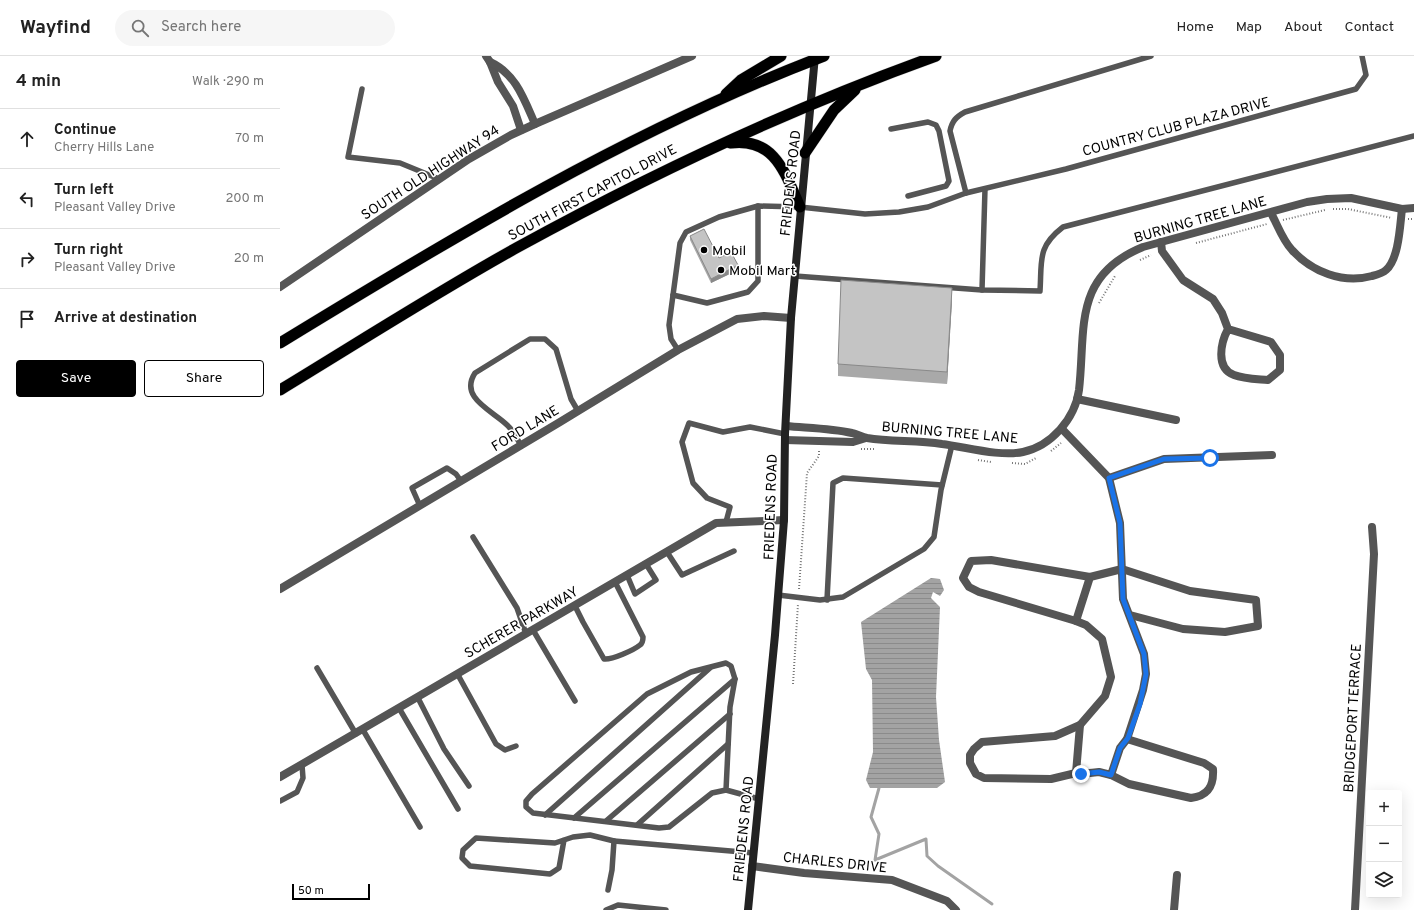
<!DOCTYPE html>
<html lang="en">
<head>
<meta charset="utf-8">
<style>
	:root { --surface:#fff; --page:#f6f6f6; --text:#222; --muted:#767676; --line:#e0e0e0; --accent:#000 }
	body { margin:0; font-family:Overpass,sans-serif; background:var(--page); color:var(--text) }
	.controls { position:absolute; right:12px; bottom:12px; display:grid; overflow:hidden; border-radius:4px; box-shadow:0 4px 16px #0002 }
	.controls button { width:36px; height:36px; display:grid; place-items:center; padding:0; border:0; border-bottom:1px solid var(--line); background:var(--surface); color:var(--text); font:20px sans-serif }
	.scale { position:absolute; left:12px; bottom:10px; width:78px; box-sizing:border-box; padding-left:4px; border:2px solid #000; border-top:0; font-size:11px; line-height:14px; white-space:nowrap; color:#000; -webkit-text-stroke:3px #fff; paint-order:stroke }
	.stop { position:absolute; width:12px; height:12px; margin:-9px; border:3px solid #1a73e8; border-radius:50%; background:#fff }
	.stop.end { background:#1a73e8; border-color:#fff; box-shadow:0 1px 4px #0008 }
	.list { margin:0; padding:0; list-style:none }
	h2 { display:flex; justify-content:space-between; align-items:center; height:52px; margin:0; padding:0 16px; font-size:17px }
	h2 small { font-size:13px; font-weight:400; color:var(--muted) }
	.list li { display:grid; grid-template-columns:26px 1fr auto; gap:12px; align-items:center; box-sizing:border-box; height:60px; padding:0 16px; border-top:1px solid var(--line) }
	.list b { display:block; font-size:15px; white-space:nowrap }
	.list p { margin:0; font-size:13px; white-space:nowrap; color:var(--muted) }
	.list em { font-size:13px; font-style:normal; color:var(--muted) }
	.actions { display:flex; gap:8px; padding:12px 16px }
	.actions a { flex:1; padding:9px 0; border:1px solid var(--accent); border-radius:4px; text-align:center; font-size:14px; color:var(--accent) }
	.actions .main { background:var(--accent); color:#fff }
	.icon { flex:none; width:22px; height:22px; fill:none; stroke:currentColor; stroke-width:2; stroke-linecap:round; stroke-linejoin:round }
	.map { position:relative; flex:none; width:1134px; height:854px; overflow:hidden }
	header { display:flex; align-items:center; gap:24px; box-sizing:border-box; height:56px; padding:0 20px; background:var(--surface); border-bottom:1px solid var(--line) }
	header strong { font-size:19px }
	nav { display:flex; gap:22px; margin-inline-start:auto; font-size:14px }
	.search { width:280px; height:36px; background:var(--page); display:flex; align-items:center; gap:10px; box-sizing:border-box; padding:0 14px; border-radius:22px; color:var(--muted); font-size:15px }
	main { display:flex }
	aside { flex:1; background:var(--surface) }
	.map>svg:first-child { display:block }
	.water { fill:url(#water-rules) }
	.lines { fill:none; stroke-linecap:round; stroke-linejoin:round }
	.stream { stroke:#a3a3a3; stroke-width:3 }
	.trunk-casing { stroke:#dbdbdb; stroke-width:12 }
	.path { stroke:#777; stroke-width:2; stroke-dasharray:1 2; stroke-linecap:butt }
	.service { stroke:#555; stroke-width:5.5 }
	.minor { stroke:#555; stroke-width:8 }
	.tertiary { stroke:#555; stroke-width:8 }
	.secondary { stroke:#222; stroke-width:8 }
	.trunk { stroke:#000; stroke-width:11 }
	.wall { fill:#a9a9a9 }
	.shaded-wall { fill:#898989 }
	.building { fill:#c4c4c4; stroke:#898989 }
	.route { stroke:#1a73e8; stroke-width:5 }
	.poi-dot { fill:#000; stroke:#fff; stroke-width:1.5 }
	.labels { text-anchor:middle; stroke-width:3; stroke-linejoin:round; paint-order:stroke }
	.street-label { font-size:14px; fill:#000; stroke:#fff }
	.poi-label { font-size:14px; fill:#000; stroke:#fff; text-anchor:start }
</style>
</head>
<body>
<header>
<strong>Wayfind</strong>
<div class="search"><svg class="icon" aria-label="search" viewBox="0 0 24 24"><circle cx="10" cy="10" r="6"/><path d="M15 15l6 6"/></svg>Search here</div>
<nav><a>Home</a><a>Map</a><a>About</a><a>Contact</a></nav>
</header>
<main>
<aside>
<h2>4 min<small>Walk · 290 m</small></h2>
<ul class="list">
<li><svg class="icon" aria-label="ahead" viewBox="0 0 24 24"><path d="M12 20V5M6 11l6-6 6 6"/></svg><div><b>Continue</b><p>Cherry Hills Lane</p></div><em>70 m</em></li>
<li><svg class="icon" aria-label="left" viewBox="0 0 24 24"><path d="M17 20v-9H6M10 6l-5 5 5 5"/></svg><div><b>Turn left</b><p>Pleasant Valley Drive</p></div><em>200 m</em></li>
<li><svg class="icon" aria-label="right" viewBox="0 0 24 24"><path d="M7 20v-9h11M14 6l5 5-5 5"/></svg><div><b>Turn right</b><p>Pleasant Valley Drive</p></div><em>20 m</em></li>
<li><svg class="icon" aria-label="arrive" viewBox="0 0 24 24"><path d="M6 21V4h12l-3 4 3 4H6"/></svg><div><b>Arrive at destination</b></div></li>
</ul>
<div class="actions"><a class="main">Save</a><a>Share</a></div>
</aside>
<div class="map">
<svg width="1134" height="854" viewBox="0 0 1134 854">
	<defs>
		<pattern id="water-rules" width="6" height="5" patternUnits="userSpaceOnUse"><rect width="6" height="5" fill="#a3a3a3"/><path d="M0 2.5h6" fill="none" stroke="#8b8b8b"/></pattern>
	</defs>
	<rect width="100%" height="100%" fill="#fff"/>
	<polygon class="water" points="651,522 660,523 664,534 660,540 653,536 651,542 660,551 656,641 659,684 665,726 657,732 590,732 586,724 593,696 592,624 586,613 581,566"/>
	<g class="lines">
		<polyline class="stream" points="599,732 591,761 599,778 595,804 646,783 647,800 658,810 712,848"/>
		<g class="trunk-casing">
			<g id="trunk">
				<polyline points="446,38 461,24 501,0"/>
				<path d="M450,87C495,81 505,117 520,151"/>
				<polyline points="525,97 554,54 575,34"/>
				<path d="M0,287C175,180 352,73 544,0"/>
				<path d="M0,334C79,286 157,236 238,191C373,117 511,52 656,0"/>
			</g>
		</g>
		<g class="path">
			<polyline points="1053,153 1068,153 1112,162"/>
			<polyline points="1128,163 1134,163"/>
			<polyline points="1003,164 1045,154"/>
			<polyline points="916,187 987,168"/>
			<polyline points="860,204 871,199"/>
			<polyline points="819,247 835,220"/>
			<polyline points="581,393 596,393"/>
			<polyline points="771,395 781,387"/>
			<polyline points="698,404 711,406"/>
			<polyline points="732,407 745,408 756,402"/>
			<polyline points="519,533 527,417 539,400 539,394"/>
			<polyline points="513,628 518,548"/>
		</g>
		<g class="service">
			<polyline points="82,33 68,101 120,107 159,123"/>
			<polyline points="611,73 648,66 656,69 659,75 669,125 666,130 628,140"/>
			<path d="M705,133L702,234L760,235C762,204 757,191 783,171L1134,80"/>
			<path d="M686,137L670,75C672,65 676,61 685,56L871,0"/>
			<polyline points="515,220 702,234"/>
			<polyline points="393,239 427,247 468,236 478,225 478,150"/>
			<polyline points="398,294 391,283 389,269 400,187 406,176 439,161 478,150 520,151 585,158 619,156 648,151 686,137 786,113 1076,33 1086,19 1082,0"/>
			<path d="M241,389C237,383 234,376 229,371C216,356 178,343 195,317L250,283H265L276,293L291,343L298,355"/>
			<polyline points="140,450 132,432 167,412 176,418 181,425"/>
			<polyline points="446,466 450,451 427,442 413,427 402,386 409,367 443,376 470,371 505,378"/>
			<polyline points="193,481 237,552 246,578"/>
			<polyline points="387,496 402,519 454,495"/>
			<polyline points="347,519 355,538 376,524 366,508"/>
			<polyline points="498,539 540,544 563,541 644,493 654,481 661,434 672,389"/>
			<polyline points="547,544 553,427 563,422 662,429"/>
			<path d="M295,550L303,566L324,603C332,604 354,594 360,589C363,587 363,584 363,581L335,526"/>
			<polyline points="253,574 295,645"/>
			<polyline points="37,612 76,678"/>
			<polyline points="178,619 216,688 225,694 236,690"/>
			<polyline points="138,642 164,693 189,730"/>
			<polyline points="119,652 178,753"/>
			<polyline points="83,674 140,771"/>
			<polyline points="446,734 432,737 389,771 379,772 253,757 246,751 246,745 252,738 367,638 411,616 446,607 451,610 455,623 450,651 446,734 479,743"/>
			<polyline points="0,745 17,736 23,722 22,709"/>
			<polyline points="265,759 430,612"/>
			<polyline points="294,762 455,623"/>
			<polyline points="326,765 450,658"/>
			<polyline points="357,769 448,688"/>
			<polyline points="284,784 279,812 270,818 190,810 182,802 183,794 196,782 275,787 293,781 310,779 334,785"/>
			<polyline points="328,834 332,814 334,785 474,797"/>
			<polyline points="326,854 338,849 386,854"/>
		</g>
		<g class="minor">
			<polyline points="206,0 210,6 218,26 233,50 241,74"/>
			<path d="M210,6C236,18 244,43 255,68L412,0"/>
			<path d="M991,157C997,168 1003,185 1012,194C1032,216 1063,228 1092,220C1096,219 1103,217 1106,214C1119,203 1120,169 1122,153"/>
			<path d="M881,186L882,195L903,224L933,243L942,257L948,273L991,286L1000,299V314L988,324C977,323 964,323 954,319C935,312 941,286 948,273"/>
			<polyline points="797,343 896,364"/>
			<path d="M506,370C528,372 551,372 572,377C577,378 582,381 587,382C611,386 637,384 662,388C686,391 720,401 743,396C771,390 795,363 799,334C806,273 792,220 863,191L1027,146L1047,143L1071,142L1122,153L1134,152"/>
			<polyline points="782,373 829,422 840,467 843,543 864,598 866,618 863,634 847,683 840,692 831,719 819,716 801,718 796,717 771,723 704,722 696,718 690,707 690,699 694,693 702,686 775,680 800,669"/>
			<polyline points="505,384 573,386 586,382"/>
			<polyline points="829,422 884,403 992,399"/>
			<polyline points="0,533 280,366 398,294 457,263 484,260 511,262"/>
			<polyline points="796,565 699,536 689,531 683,522 691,505 711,504 810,521"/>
			<polyline points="796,717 800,669 825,640 831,621 822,583 806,569 796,565 810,521 842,513 910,535 976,544 978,570 945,576 903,573 850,559"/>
			<path d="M831,719L849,728L911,742C928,740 934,730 933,713L924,707L847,683"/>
			<polyline points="0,721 436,467 504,464"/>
			<polyline points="472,810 524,817 612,824 667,845 676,854"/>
			<polyline points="894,854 897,819"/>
			<polyline points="1075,854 1094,498 1092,471"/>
		</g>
		<polyline class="tertiary" points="0,231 189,103 231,79 255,68"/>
		<polyline class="secondary" points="468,854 495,579 504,464 505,378 511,262 535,0"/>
		<use href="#trunk" class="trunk"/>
	</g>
	<g class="wall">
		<polygon points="410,180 439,202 458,214 431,227 410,184"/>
		<polygon points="672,244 667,328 558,320 558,308"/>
	</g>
	<g class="shaded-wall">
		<polygon points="458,209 458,214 431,227 431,223"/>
		<polygon points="672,232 672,244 667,328 667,316"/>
	</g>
	<g class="building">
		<polygon points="424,173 439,202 451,196 458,209 431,223 410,180"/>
		<polygon points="561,224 672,232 667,316 558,308"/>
	</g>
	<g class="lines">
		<polyline class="route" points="801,718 819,716 831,719 840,692 848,682 860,648 866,618 864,598 843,543 840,467 829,422 884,403 930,402"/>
	</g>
	<g class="poi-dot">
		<circle cx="424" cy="194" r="4"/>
		<circle cx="441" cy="214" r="4"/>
	</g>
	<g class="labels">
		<g class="street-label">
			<text transform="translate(896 70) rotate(-15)" y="5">COUNTRY CLUB PLAZA DRIVE</text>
			<text transform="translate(150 116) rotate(-33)" y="5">SOUTH OLD HIGHWAY 94</text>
			<text transform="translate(510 127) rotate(-84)" y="5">FRIEDENS ROAD</text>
			<text transform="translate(312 136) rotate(-28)" y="5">SOUTH FIRST CAPITOL DRIVE</text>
			<text transform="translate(920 163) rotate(-16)" y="5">BURNING TREE LANE</text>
			<text transform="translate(245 372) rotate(-31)" y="5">FORD LANE</text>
			<text transform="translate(670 376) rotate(5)" y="5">BURNING TREE LANE</text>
			<text transform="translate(490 451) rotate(-88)" y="5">FRIEDENS ROAD</text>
			<text transform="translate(241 566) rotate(-30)" y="5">SCHERER PARKWAY</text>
			<text transform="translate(1072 662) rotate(-87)" y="5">BRIDGEPORT TERRACE</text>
			<text transform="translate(463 773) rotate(-84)" y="5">FRIEDENS ROAD</text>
			<text transform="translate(555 806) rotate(6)" y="5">CHARLES DRIVE</text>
		</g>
		<g class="poi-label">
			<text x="432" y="199">Mobil</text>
			<text x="449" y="219">Mobil Mart</text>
		</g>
	</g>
</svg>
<div class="controls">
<button>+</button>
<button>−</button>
<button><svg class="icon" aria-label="layers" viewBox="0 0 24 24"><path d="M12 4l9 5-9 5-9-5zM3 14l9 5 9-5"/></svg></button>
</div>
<div class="scale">50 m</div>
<div class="stop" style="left:930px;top:402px"></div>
<div class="stop end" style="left:801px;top:718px"></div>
</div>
</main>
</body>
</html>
